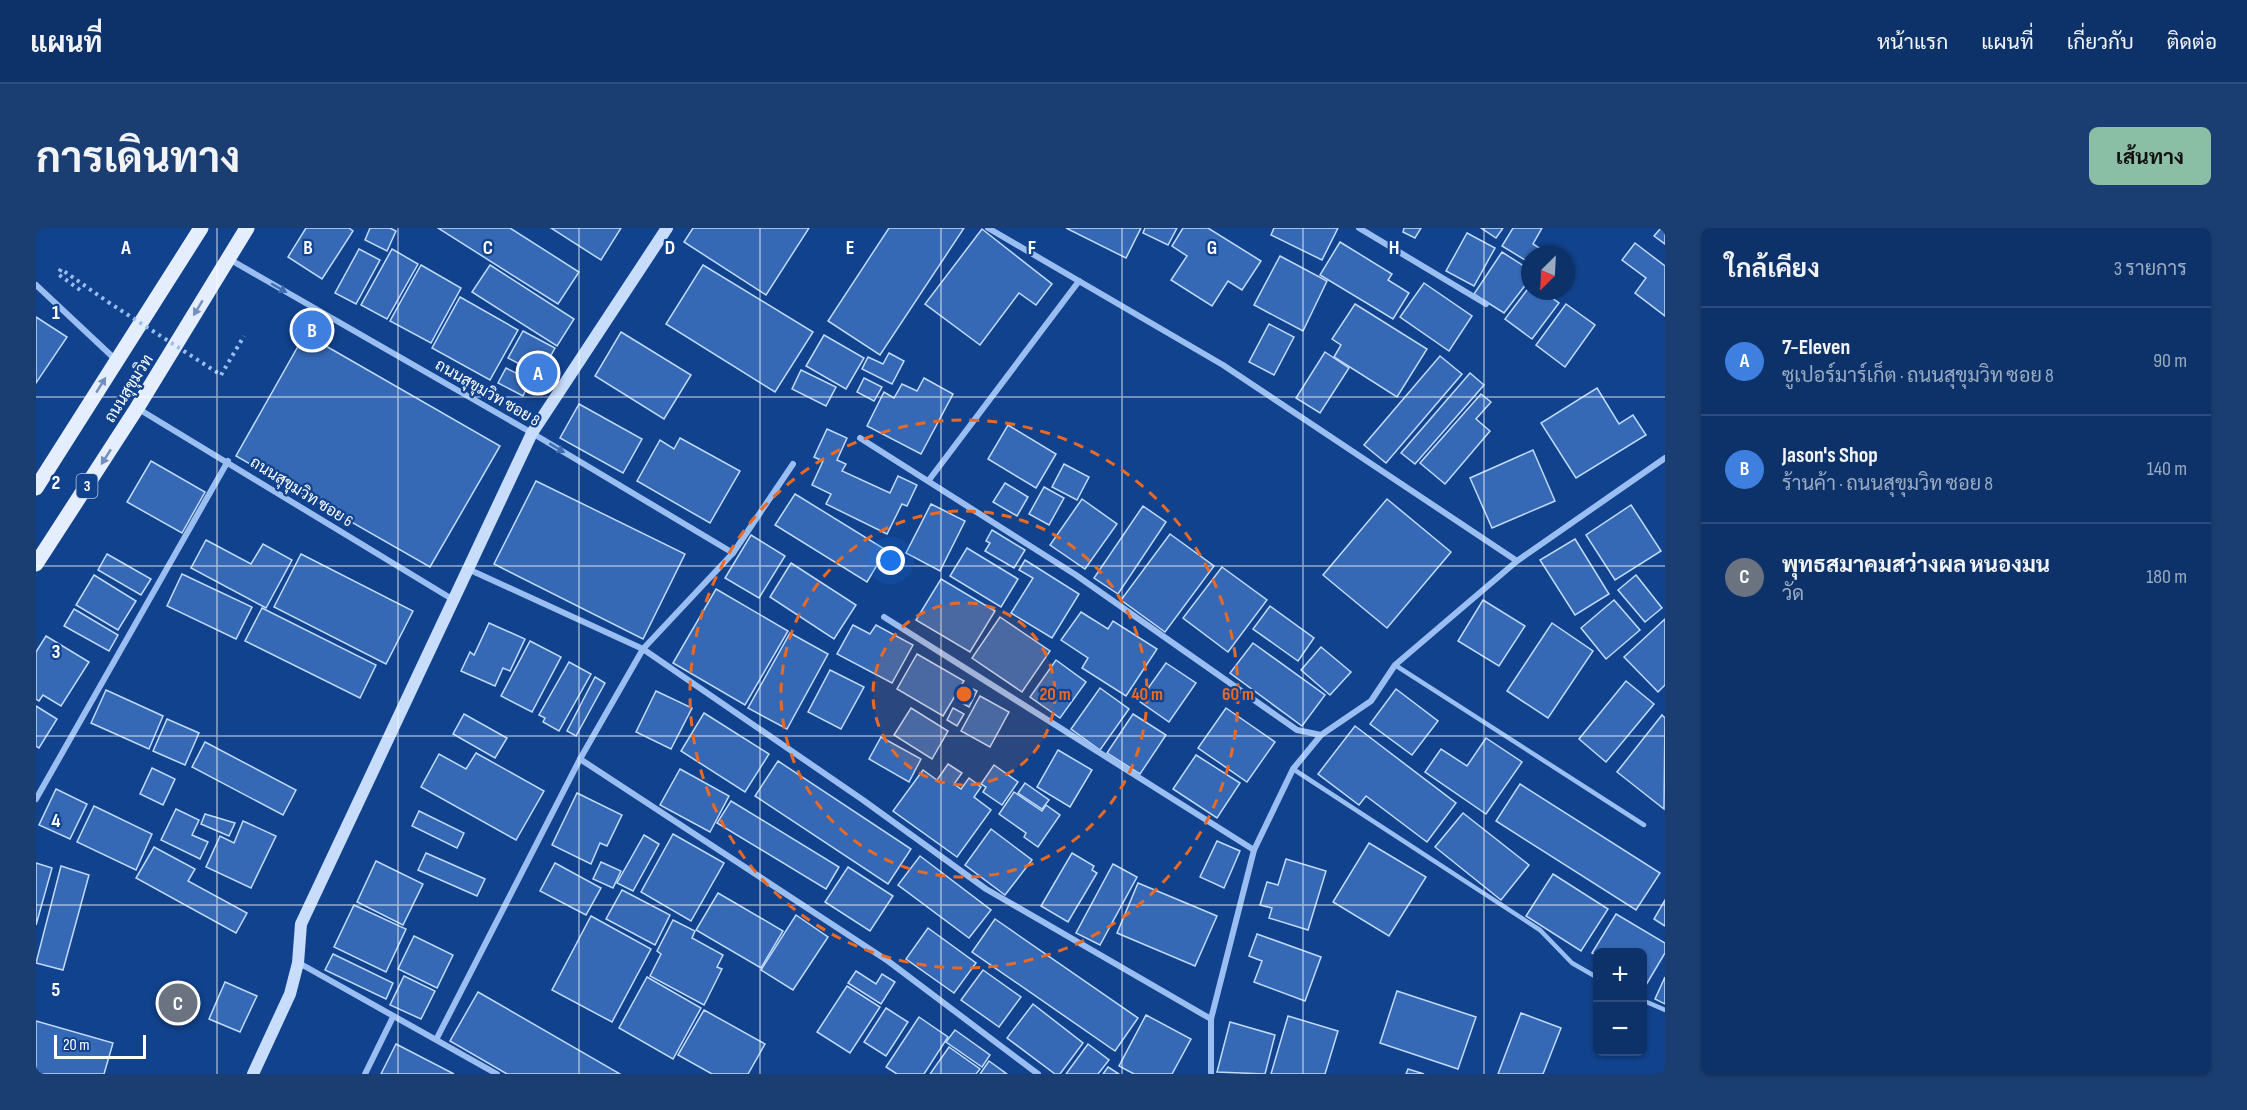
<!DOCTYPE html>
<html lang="th">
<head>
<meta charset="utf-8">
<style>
	:root { --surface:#0d326a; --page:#1b3e72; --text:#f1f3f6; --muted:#9aaac1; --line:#2d4d7e; --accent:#8abfa5 }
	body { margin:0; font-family:"Sofia Sans Condensed",Sarabun,sans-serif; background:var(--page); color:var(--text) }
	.controls { position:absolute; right:18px; bottom:18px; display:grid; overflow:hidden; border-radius:9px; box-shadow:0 2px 4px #0004 }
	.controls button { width:54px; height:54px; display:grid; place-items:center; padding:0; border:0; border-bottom:2px solid var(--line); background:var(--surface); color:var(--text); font:30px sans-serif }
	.compass { position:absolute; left:1485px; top:18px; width:54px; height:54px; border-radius:50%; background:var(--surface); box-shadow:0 2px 4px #0004; rotate:204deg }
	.scale { position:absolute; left:18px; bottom:15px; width:92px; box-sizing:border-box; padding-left:6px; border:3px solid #fff; border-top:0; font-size:16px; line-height:21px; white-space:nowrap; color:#fff; -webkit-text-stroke:4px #11428d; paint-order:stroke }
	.you { position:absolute; left:855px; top:333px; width:21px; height:21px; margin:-15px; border:4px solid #fff; border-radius:50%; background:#1a73e8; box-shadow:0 0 0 9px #1a73e833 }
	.badge { display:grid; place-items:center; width:39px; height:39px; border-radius:50%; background:var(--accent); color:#fff; font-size:20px; font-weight:700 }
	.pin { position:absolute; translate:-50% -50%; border:3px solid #fff; box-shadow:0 2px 6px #0006 }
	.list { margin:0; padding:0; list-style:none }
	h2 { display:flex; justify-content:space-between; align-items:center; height:78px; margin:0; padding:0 24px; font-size:26px }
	h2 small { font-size:20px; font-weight:400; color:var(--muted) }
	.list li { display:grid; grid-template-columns:39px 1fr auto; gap:18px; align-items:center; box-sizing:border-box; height:108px; padding:0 24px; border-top:2px solid var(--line) }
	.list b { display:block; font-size:22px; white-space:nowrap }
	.list p { margin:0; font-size:20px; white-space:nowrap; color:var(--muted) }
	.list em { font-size:20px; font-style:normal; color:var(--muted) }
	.map { position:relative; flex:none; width:1629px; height:846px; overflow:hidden; border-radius:9px }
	header { display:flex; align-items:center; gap:36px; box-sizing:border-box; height:84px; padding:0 30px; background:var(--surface); border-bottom:2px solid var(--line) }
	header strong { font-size:28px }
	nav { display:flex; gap:33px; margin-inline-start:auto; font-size:21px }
	.intro { display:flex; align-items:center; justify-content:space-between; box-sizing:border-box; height:144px; padding:0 36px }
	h1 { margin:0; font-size:42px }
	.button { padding:15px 27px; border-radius:9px; background:var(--accent); color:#111; font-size:21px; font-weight:700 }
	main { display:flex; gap:36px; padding:0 36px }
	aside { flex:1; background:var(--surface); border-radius:9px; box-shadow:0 2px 4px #0004 }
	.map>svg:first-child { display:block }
	.building { fill:#3569b5; stroke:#c1dafd; stroke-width:1.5 }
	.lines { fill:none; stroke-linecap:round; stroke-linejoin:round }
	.path { stroke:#9abef2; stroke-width:4; stroke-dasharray:3 4.5; stroke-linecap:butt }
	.lane { stroke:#9abef2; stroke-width:4.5 }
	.street { stroke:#9abef2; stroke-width:6 }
	.secondary { stroke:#c8ddfc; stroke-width:12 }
	.primary { stroke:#e5eeff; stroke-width:15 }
	.path-bridge { stroke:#9abef2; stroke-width:4; stroke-dasharray:3 4.5; stroke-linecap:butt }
	.oneway { fill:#416db0 }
	.oneway2 { fill:#708fc0 }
	.grid { fill:none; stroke:#fff; stroke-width:1.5; stroke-opacity:0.55 }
	.ring { fill:none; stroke:#ea6a24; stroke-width:3; stroke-dasharray:10 8 }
	.labels { text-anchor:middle; stroke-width:4.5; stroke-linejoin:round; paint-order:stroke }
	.shield { fill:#11428d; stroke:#b8c6dd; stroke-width:1.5 }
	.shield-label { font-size:15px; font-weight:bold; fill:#fff }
	.street-label { font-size:16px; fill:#fff; stroke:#11428d }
	.grid-label { font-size:20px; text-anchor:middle; font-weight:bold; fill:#fff; stroke:#11428d; stroke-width:4.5; stroke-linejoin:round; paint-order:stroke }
	.centre { fill:#ea6a24; stroke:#11428d; stroke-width:3 }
	.ring-label { font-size:18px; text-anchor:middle; font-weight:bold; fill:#ea6a24; stroke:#11428d; stroke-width:4.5; stroke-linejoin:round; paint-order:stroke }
</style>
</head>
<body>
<header>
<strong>แผนที่</strong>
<nav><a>หน้าแรก</a><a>แผนที่</a><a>เกี่ยวกับ</a><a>ติดต่อ</a></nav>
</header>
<div class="intro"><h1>การเดินทาง</h1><a class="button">เส้นทาง</a></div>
<main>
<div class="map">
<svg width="1629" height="846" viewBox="0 0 1629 846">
	<rect width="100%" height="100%" fill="#11428d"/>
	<g class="building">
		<polygon points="270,0 313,0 317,3 286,51 252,29"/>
		<polygon points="334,0 354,0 360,3 351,23 329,12"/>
		<polygon points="402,0 474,0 543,44 522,76"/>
		<polygon points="515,0 585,0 565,32"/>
		<polygon points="657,0 773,0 730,67 648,14"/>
		<polygon points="853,0 928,0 844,127 792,93"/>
		<polygon points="1030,0 1105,0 1090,30"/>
		<polygon points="1109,0 1141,0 1132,17 1107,5"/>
		<polygon points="1147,0 1172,0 1225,33 1206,62 1192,53 1176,78 1135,52 1151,28 1136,18"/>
		<polygon points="1238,0 1302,0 1286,32 1235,7"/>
		<polygon points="1368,0 1385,0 1379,10 1367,4"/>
		<polygon points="1445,0 1467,0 1460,10"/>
		<polygon points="1477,0 1506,0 1497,16 1511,25 1510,27 1494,27 1494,35 1466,18"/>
		<polygon points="1625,0 1629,0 1629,16 1618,8"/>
		<polygon points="946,1 1016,56 1000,77 983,65 944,117 889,76"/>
		<polygon points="1431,5 1459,20 1438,58 1410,43"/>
		<polygon points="1304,14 1356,46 1352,52 1373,65 1357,91 1284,47"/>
		<polygon points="1599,15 1629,38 1629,88 1599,65 1610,50 1586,32"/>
		<polygon points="323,21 344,32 320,76 299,65"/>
		<polygon points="356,21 382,36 351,91 325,77"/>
		<polygon points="1466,24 1494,42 1494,51 1468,85 1438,66"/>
		<polygon points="1244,28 1291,53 1267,103 1218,77"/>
		<polygon points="385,37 425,60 395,115 354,93"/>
		<polygon points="454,37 538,91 521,118 436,64"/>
		<polygon points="667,37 777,104 739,164 630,96"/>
		<polygon points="1388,55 1436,88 1413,123 1364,89"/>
		<polygon points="1494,58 1494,63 1506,63 1523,75 1496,111 1469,91"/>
		<polygon points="424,69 482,102 454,152 396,120"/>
		<polygon points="1319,76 1391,121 1361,169 1298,129 1305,117 1296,111"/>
		<polygon points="1530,76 1559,97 1529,139 1500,117"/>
		<polygon points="0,89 31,109 0,155"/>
		<polygon points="1233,96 1258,109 1238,147 1213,134"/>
		<polygon points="487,103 519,120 504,147 472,130"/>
		<polygon points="585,104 655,147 628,191 559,148"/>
		<polygon points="269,106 464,218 394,339 200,228"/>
		<polygon points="788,107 828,130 810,161 770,138"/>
		<polygon points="1289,124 1313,140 1284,185 1260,170"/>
		<polygon points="853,125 868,133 856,156 826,141 832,129 847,136"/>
		<polygon points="1404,128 1426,146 1350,235 1328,217"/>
		<polygon points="470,140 494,152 487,168 462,155"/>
		<polygon points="765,142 800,159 790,178 756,161"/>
		<polygon points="1434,145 1448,157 1379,236 1365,225"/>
		<polygon points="828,150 846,159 838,173 821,164"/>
		<polygon points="888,150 917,166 885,226 831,198 848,164 858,170 866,156 881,163"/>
		<polygon points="1561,160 1583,196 1597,187 1610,207 1540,250 1505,195"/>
		<polygon points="1445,166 1455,174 1440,191 1454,203 1409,256 1384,235"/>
		<polygon points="543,176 606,211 587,245 524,210"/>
		<polygon points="972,197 1020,226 1000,260 952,231"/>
		<polygon points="791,201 811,210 801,232 810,236 806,243 854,265 862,248 881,257 871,278 866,276 851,306 790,276 795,266 776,257 787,233 778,229"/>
		<polygon points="644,210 704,243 674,295 601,253 624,212 638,221"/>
		<polygon points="1497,222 1519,273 1456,300 1434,250"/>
		<polygon points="115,233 169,264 146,305 91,274"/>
		<polygon points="1028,236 1053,249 1041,272 1016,259"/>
		<polygon points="500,253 649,326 607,411 458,336"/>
		<polygon points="969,255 992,269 981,288 957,274"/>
		<polygon points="1008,259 1028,270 1013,297 993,286"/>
		<polygon points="759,266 850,322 831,354 739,297"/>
		<polygon points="1046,271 1081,296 1049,341 1014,317"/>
		<polygon points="1351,271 1415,324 1351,400 1287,347"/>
		<polygon points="895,276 929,293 904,343 870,325"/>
		<polygon points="1595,277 1625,323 1579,352 1550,307"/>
		<polygon points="1107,278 1130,294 1082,366 1058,350"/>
		<polygon points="956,302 989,322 978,340 949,323 954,315 950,313"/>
		<polygon points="1134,306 1178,338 1129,404 1085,372"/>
		<polygon points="715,307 749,328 723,370 689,350"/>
		<polygon points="1539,311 1573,366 1539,387 1504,332"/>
		<polygon points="170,312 215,336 227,316 256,332 230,380 155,340"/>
		<polygon points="931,320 982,351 965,379 914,348"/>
		<polygon points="71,326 115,351 105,367 62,342"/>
		<polygon points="265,326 377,383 350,436 238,379"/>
		<polygon points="989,332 1043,366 1016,410 975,385 997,350 983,342"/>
		<polygon points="755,335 820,377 798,411 734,369"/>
		<polygon points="1186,339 1231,372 1192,424 1147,390"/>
		<polygon points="146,346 216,379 200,411 131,378"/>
		<polygon points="58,347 100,373 82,402 40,377"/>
		<polygon points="1600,347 1626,380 1609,394 1582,362"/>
		<polygon points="905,351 959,383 934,424 880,392"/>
		<polygon points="680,361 752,403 709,477 637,435"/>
		<polygon points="1447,372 1489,398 1463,438 1422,413"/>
		<polygon points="1578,372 1604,402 1570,431 1545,400"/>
		<polygon points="1234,378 1278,410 1262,433 1217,401"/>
		<polygon points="226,380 340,437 324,470 209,413"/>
		<polygon points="38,381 82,407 73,423 28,398"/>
		<polygon points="1045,384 1072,401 1077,393 1121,421 1090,468 1046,440 1052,430 1025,412"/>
		<polygon points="964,389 1014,423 986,464 936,430"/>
		<polygon points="1629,391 1629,457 1622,464 1588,429"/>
		<polygon points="453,395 489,411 474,443 467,440 459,458 425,443 434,424 438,427"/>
		<polygon points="1516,395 1557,423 1512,490 1471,463"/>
		<polygon points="817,397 834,406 840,397 877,417 856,455 801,426"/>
		<polygon points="754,405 792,426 751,501 712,480"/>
		<polygon points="10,408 53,434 25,478 7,467 3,473 0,471 0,424"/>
		<polygon points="494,413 525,429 496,484 465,468"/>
		<polygon points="1217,415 1289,467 1266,498 1194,445"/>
		<polygon points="1285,419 1315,444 1294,467 1265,442"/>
		<polygon points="881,426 928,453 907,488 861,461"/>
		<polygon points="1020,432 1050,454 1024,490 994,469"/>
		<polygon points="533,434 555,446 523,503 507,494 509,490 503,487"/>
		<polygon points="1130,435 1160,455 1133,494 1103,473"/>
		<polygon points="794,442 828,459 805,501 772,484"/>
		<polygon points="559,449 569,455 540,508 531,503"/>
		<polygon points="1590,453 1618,476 1570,534 1543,511"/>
		<polygon points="929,457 941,463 933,479 922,473"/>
		<polygon points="1064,460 1093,481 1064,522 1035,501"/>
		<polygon points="1360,461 1402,493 1376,527 1334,496"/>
		<polygon points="70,462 127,488 113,521 55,495"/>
		<polygon points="620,463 656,480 635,521 600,504"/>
		<polygon points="944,468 973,484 954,519 925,503"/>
		<polygon points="0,478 21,491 3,520 0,518"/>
		<polygon points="875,480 912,503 896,531 858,507"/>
		<polygon points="917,480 928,486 921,498 911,492"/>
		<polygon points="1190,480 1239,514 1211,554 1162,520"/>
		<polygon points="668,485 733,526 709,564 645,523"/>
		<polygon points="428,486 471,510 459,530 417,506"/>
		<polygon points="1097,486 1130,507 1104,546 1071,525"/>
		<polygon points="1626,487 1629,490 1628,581 1581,544"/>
		<polygon points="131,491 163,505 149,537 117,523"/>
		<polygon points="1319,498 1420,575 1391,614 1330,568 1323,577 1282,546"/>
		<polygon points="845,509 885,531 873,554 833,531"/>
		<polygon points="1450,510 1486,534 1450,586 1389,544 1405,521 1431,538"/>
		<polygon points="169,514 260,562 247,587 156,539"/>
		<polygon points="1022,522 1056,542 1034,579 1001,559"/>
		<polygon points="440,525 508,563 480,612 385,559 403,526 430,541"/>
		<polygon points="1160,527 1204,555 1181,590 1137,561"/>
		<polygon points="742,533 875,621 852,656 719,568"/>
		<polygon points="912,536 926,545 918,556 925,561 933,550 945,559 938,569 955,582 921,629 857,583 887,542 901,552"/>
		<polygon points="958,537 982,554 966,577 947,564 950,559 945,556"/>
		<polygon points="116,540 139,551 127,577 104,566"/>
		<polygon points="644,541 693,568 674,604 624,577"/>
		<polygon points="989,555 1013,572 1006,581 982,565"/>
		<polygon points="1484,556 1624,645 1600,682 1460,593"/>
		<polygon points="20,561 51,576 34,611 3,597"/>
		<polygon points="978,564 1006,583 1010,577 1024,587 1002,619 988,609 990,605 963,586"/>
		<polygon points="541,565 586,587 571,618 564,615 555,636 516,617"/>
		<polygon points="695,573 803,639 790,661 681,595"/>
		<polygon points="58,578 116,606 100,642 41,614"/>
		<polygon points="140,581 163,592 156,607 172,614 164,631 125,612"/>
		<polygon points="383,583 428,605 421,620 376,598"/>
		<polygon points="1427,585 1493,637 1465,672 1399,619"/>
		<polygon points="169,586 199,595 193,608 165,596"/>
		<polygon points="207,593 240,608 215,660 170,639 184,608 198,615"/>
		<polygon points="955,601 996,632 969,667 929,637"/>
		<polygon points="637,606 688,635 655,693 605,664"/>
		<polygon points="608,607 623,616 597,663 581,655"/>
		<polygon points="1181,613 1204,623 1188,660 1164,649"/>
		<polygon points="1333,615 1390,649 1353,708 1297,674"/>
		<polygon points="118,619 159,641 152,653 211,685 200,705 100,650"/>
		<polygon points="390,625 449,651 441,668 382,642"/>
		<polygon points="1036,625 1058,638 1056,642 1061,645 1032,694 1005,678"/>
		<polygon points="884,628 955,682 933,710 862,657"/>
		<polygon points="1250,631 1290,643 1272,702 1233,690 1236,680 1224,677 1231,654 1242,657"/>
		<polygon points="340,633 387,656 367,697 321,674"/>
		<polygon points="565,634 585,643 577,660 557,651"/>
		<polygon points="0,635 16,640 0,697"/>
		<polygon points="519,635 565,660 550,687 504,663"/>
		<polygon points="1077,636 1101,649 1064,717 1040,705"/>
		<polygon points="25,638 53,647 27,742 0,735"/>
		<polygon points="812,639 857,668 834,703 789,674"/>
		<polygon points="1517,646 1572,681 1545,723 1490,688"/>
		<polygon points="1102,655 1181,688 1159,738 1081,705"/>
		<polygon points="586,662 634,687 619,717 570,691"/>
		<polygon points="682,665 747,703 725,740 660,702"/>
		<polygon points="1629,672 1629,698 1618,691"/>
		<polygon points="318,677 370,701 350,744 298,719"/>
		<polygon points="1580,686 1629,715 1629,725 1610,757 1606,755 1606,724 1562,724 1562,728 1556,725"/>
		<polygon points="760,687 792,709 757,762 725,742"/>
		<polygon points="555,688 615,721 576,794 516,762"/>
		<polygon points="959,691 1102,790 1079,823 936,724"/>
		<polygon points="637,692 659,703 656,710 687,727 681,739 686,741 668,777 614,748 625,726 621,723"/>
		<polygon points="892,700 940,735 918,765 870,731"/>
		<polygon points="1221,706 1285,729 1269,773 1218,754 1226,733 1213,728"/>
		<polygon points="378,708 417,727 401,760 362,741"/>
		<polygon points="297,726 357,755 350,771 289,742"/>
		<polygon points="947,742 985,769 963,799 925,772"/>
		<polygon points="820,743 840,756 846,746 859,754 845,776 812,755"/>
		<polygon points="368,748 399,763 385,791 354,777"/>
		<polygon points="611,749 665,780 637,831 583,800"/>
		<polygon points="1629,749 1629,776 1619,771"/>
		<polygon points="189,754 221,768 204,804 173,791"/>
		<polygon points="811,758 844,779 814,825 781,804"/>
		<polygon points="1361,763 1440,789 1422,841 1344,815"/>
		<polygon points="442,764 584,846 471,846 414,813"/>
		<polygon points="997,776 1047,815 1024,846 1019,846 971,810"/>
		<polygon points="850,780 872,794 850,828 828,814"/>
		<polygon points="668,782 729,816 712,846 676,846 642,827"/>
		<polygon points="1485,785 1525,800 1507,846 1462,846"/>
		<polygon points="1110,787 1155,811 1136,846 1098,846 1083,838"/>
		<polygon points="1252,788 1302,803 1289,846 1235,846"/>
		<polygon points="883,789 912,809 888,846 861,846 850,839"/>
		<polygon points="0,793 77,815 68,846 0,846"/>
		<polygon points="1194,794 1239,807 1229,846 1181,844"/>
		<polygon points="919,802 954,827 946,839 910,814"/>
		<polygon points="360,816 418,846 345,846"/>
		<polygon points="1052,816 1073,832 1062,846 1030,846"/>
		<polygon points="913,819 944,841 940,846 894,846"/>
		<polygon points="953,833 971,846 944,846"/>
		<polygon points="1072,839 1083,846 1067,846"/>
		<polygon points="1372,841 1388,846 1370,846"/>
	</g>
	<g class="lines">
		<g class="path">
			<polyline points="44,62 22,46 25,41 72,74"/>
			<polyline points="185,147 208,108"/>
		</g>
		<g class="lane">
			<polyline points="1359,437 1608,597"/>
			<polyline points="1257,541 1504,702 1536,735 1562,750"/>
			<polyline points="1606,772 1629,782"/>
		</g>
		<g class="street">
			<polyline points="952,0 1187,137 1481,333"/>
			<polyline points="1323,0 1450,76"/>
			<polyline points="193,31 496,205 697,325"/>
			<polyline points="0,57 80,132"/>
			<polyline points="101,180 416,371"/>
			<polyline points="824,210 1040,347 1261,502 1285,507"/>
			<polyline points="893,252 1043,53"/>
			<polyline points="432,341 607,421 827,572 950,661 1175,791"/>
			<polyline points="848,389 1218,622"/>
			<polyline points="544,531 852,733 1002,846"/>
			<polyline points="0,571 192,233"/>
			<polyline points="263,735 461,846"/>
			<polyline points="401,810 544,531 607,421 697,325 757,236"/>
			<polyline points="329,846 357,789"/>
			<polyline points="1175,846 1175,791 1218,622 1257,541 1285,507 1335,473 1359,437 1481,333 1629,230"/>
		</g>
		<polyline class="secondary" points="217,846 254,766 262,735 265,696 496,205 631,0"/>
		<g class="primary">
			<polyline points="0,260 165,0"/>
			<polyline points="0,336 101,180 211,0"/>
		</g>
		<polyline class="path-bridge" points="72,74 185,147"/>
	</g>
	<defs><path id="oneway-solid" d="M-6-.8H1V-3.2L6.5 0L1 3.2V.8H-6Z" transform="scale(1.5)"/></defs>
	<g class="oneway">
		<use href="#oneway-solid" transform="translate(243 60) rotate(30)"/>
		<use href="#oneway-solid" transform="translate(521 220) rotate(31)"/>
	</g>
	<g class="oneway2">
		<use href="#oneway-solid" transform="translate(162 80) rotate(121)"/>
		<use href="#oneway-solid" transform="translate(65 157) rotate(-58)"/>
		<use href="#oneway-solid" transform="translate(70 229) rotate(123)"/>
	</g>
	<path class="grid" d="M181,0V846M362,0V846M543,0V846M724,0V846M905,0V846M1086,0V846M1267,0V846M1448,0V846M0,169H1629M0,338H1629M0,508H1629M0,677H1629"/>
	<circle cx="928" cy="466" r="91" fill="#ea6a24" fill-opacity=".12"/>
	<g class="ring">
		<circle cx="928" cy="466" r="91"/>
		<circle cx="928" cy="466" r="183"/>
		<circle cx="928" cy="466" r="274"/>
	</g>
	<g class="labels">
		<rect class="shield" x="40.5" y="246" width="21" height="24" rx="4.5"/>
		<g class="shield-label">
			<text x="51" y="263">3</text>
		</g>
		<g class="street-label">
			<text transform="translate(92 160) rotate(-58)" y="6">ถนนสุขุมวิท</text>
			<text transform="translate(452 164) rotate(30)" y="6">ถนนสุขุมวิท ซอย 8</text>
			<text transform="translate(266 263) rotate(32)" y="6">ถนนสุขุมวิท ซอย 6</text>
		</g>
	</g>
	<g class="grid-label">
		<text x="90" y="26">A</text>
		<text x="272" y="26">B</text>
		<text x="452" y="26">C</text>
		<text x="634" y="26">D</text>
		<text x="814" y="26">E</text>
		<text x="996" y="26">F</text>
		<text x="1176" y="26">G</text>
		<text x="1358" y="26">H</text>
		<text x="20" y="91">1</text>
		<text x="20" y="261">2</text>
		<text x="20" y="430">3</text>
		<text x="20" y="599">4</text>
		<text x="20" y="768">5</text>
	</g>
	<circle cx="928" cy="466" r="9" class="centre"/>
	<g class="ring-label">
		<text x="1019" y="472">20 m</text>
		<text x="1111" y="472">40 m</text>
		<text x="1202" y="472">60 m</text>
	</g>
</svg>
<div class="controls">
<button>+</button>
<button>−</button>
</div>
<svg class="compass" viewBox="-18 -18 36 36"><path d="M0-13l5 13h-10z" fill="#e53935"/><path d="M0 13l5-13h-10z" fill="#9aaac1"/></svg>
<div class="scale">20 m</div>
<div class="you"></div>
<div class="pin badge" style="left:502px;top:145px;background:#3f7fe0">A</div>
<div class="pin badge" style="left:276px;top:102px;background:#3f7fe0">B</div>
<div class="pin badge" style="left:142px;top:775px;background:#6b7280">C</div>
</div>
<aside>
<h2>ใกล้เคียง<small>3 รายการ</small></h2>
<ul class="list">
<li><span class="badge" style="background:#3f7fe0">A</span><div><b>7-Eleven</b><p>ซูเปอร์มาร์เก็ต · ถนนสุขุมวิท ซอย 8</p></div><em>90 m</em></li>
<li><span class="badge" style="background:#3f7fe0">B</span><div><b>Jason's Shop</b><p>ร้านค้า · ถนนสุขุมวิท ซอย 8</p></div><em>140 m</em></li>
<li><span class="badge" style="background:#6b7280">C</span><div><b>พุทธสมาคมสว่างผล หนองมน</b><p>วัด</p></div><em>180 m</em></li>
</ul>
</aside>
</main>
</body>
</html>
